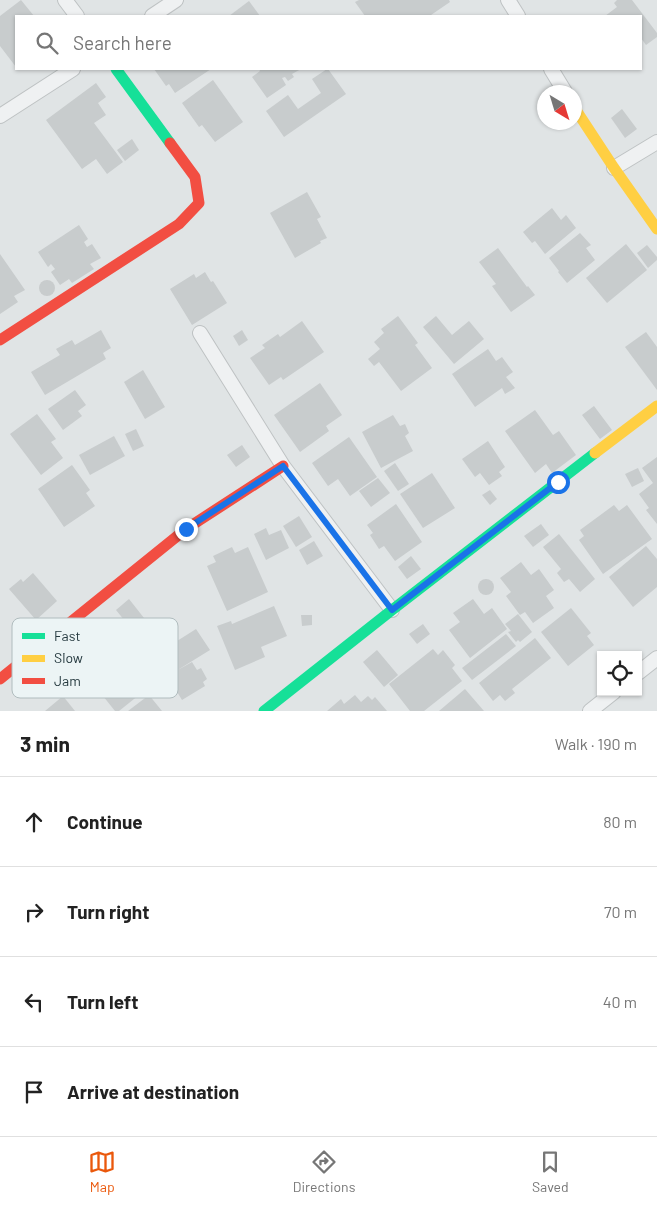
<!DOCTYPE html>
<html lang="en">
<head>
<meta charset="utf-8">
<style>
	:root { --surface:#fff; --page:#f6f6f6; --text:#222; --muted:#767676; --line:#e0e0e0; --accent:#ea580c }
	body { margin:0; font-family:Barlow,sans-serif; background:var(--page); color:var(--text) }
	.controls { position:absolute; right:15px; bottom:15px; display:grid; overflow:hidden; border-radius:0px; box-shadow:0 1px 4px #0004 }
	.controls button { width:45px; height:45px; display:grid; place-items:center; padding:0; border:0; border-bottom:1px solid var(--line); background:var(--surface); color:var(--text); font:25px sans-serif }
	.compass { position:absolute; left:537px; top:85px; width:45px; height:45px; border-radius:50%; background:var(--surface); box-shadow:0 1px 4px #0004; rotate:142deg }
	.stop { position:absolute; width:15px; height:15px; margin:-11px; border:4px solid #1a73e8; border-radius:50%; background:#fff }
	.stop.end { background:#1a73e8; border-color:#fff; box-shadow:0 1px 5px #0008 }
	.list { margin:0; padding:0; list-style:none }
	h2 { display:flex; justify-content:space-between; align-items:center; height:65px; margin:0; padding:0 20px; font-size:21px }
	h2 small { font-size:16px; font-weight:400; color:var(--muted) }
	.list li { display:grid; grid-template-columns:32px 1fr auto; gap:15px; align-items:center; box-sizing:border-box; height:90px; padding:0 20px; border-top:1px solid var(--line) }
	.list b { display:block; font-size:19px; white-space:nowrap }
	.list em { font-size:16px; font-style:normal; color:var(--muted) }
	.icon { flex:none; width:28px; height:28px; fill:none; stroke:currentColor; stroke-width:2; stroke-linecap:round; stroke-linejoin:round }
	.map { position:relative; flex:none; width:657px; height:711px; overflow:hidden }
	.search { position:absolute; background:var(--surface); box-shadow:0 1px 4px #0004; left:15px; right:15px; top:15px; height:55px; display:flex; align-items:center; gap:12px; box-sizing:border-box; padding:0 18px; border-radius:0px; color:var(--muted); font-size:19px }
	.sheet { height:425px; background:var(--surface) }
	nav { display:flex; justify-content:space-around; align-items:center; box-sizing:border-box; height:70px; border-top:1px solid var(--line); background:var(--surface); font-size:14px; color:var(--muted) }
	nav a { display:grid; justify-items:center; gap:2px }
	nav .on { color:var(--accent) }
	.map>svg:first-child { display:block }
	.building { fill:#c8cccd }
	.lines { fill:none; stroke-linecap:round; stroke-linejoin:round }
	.street-casing { stroke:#bec2c3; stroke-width:16 }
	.street { stroke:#eff1f2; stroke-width:14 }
	.fast { stroke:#16e098; stroke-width:11 }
	.slow { stroke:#ffcf43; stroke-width:11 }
	.jam { stroke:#f24e42; stroke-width:11 }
	.route { stroke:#1a73e8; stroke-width:6 }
	.key { fill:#ecf4f5; stroke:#b0bcbe; stroke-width:1 }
	.key-label { font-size:14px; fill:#25393f }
</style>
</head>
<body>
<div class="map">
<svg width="657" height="711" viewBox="0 0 657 711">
	<rect width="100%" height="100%" fill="#e0e4e5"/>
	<g class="building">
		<polygon points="21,0 34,16 16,16 16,67 0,46 0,16"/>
		<polygon points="359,0 449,0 450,2 431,15 432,16 365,16 355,2"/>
		<polygon points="617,0 632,0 657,33 657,37 646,45 641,38 641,16 605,16 617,7 614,3"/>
		<polygon points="249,1 260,16 229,16"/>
		<polygon points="154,69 211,69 175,93 169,84 166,86"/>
		<polygon points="259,69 301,69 292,74 294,77 288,81 285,77 282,78 286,85 267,98 252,77 260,71"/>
		<polygon points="327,69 328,69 346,94 284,137 266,111 288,95 298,109 321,93 312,79"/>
		<polygon points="213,80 243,122 215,142 202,125 199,127 182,103"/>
		<polygon points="96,83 106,97 98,103 106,115 94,123 123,162 107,174 96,159 82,169 46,120"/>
		<polygon points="622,109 637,129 625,138 611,118"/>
		<polygon points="132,139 139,150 125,161 117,150"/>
		<polygon points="307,192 321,217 317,219 327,238 320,241 321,243 295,258 270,213"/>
		<polygon points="552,208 561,220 566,215 576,228 545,254 535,241 532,243 523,232"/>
		<polygon points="79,225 88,239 84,242 87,247 92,244 101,258 90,264 94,269 72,283 69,279 60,285 51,272 55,269 51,264 48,267 38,252"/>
		<polygon points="580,233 591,245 586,248 595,260 567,283 558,272 559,271 549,258"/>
		<polygon points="626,244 647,270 607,303 586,278"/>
		<polygon points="647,245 657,257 657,260 648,268 637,253"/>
		<polygon points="498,248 527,287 528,286 535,295 511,312 492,286 496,284 479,262"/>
		<polygon points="0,254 25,290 14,296 18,302 0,314"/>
		<polygon points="205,272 211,282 213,281 227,303 192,325 170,289 194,274 196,278"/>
		<circle cx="47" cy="288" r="8"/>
		<polygon points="398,316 418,343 415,345 432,368 401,391 379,362 374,366 368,359 380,349 374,342 384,333 381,329"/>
		<polygon points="436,316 452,335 469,321 484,339 454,364 423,327"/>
		<polygon points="302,321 324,352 283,380 281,377 269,385 250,358 265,348 262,345 278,334 280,337"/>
		<polygon points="101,330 111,348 103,353 106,359 45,395 31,372 60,355 56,349 72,340 75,345"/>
		<polygon points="242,330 248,340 239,346 233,336"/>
		<polygon points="646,332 657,347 657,390 625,347"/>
		<polygon points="488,349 496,361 502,357 513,372 506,377 515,388 505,394 502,388 475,407 452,374"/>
		<polygon points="143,370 165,407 145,419 124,382"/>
		<polygon points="320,383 342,415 326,426 329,431 300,452 274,415"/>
		<polygon points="75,390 86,405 78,411 82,416 63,430 48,409"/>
		<polygon points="594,406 612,430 600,439 582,415"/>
		<polygon points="535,410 553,435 559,431 576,455 552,473 546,464 535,473 505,431"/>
		<polygon points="37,414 56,439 51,442 63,458 41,475 10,434"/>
		<polygon points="393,415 400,426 405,424 409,433 405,436 413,451 381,468 362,432"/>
		<polygon points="136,429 144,446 133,451 125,434"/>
		<polygon points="114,436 125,456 90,475 79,455"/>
		<polygon points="349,437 377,477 350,496 338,479 328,486 312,463"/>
		<polygon points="488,441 505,467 499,472 502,476 489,485 480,473 475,477 462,459"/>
		<polygon points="242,445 250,457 236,467 227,455"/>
		<polygon points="657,457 657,524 646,510 649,508 639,494 653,483 642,468"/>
		<polygon points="395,463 409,484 398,491 384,471"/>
		<polygon points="72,465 90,490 86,493 95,506 64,527 38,489"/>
		<polygon points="638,468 644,481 632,487 625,474"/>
		<polygon points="432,473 455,508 423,528 400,494"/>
		<polygon points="378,478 390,493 371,507 359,491"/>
		<polygon points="490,490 497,499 490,505 482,495"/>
		<polygon points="396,504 422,542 395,561 384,546 379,549 370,535 373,533 367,525"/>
		<polygon points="614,505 619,511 627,505 652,539 603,574 579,540 584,536 580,530"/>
		<polygon points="299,516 312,537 296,547 283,526"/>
		<polygon points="541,524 549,535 533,547 524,536"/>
		<polygon points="266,528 269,535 281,530 289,548 266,560 254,534"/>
		<polygon points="559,534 595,579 580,592 569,579 564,582 557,573 561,569 543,547"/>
		<polygon points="314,541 323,556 307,565 299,550"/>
		<polygon points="646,546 657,559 657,587 633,607 609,577"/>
		<polygon points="232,547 235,553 248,547 268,592 227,611 207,566 216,562 213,556"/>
		<polygon points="411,556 421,569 407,579 398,567"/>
		<polygon points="521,562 531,575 539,569 554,590 546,596 554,608 533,623 525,612 520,615 506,596 511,592 500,578"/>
		<polygon points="33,573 57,601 36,620 9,589 21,579 23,582"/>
		<circle cx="486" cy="587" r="8"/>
		<polygon points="129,599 163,642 150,652 116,610"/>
		<polygon points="473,599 484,614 492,608 507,629 470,658 449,630 460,622 453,613"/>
		<polygon points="274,606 287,636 261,647 265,657 235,670 217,626 231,621 232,624"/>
		<polygon points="571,608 591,633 587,636 594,645 568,666 541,632"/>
		<polygon points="518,614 532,632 520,642 518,640 516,642 508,632 511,631 505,624"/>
		<polygon points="301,615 312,615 312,625 302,626"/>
		<polygon points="423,624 430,634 417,644 409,634"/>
		<polygon points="196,629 210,650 176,671 192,662 197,670 201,668 207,679 203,682 205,686 182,700 168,677 169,676 155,655"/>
		<polygon points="506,634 516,646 472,680 462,668"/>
		<polygon points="117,636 145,673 135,681 144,691 119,711 115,711 79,666"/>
		<polygon points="535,638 551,658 512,689 515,693 505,701 500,695 493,701 479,683"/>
		<polygon points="433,649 438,655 443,650 455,665 452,668 462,681 424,711 410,711 389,684"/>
		<polygon points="377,650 398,675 384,687 363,662"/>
		<polygon points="465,689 484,711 439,711"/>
		<polygon points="149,695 162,711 128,711"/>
		<polygon points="355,695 361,702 368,696 372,700 375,697 387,711 327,711 341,699 344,704"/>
		<polygon points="63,696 75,711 45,711"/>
	</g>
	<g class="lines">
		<g class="street-casing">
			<g id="street">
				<polyline points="65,0 77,16"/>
				<polyline points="508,0 518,16"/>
				<polyline points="152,16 176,0"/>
				<polyline points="551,69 565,92"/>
				<polyline points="0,116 73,69"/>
				<polyline points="614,168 657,142"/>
				<polyline points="200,333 283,466 392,610"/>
				<polyline points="638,673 657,658"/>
				<polyline points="590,711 614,692"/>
			</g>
		</g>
		<use href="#street" class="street"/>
		<g class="fast">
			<polyline points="116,69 170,143"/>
			<polyline points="264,711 392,610 595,453"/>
		</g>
		<g class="slow">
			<polyline points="574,107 614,168 657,229"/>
			<polyline points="595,453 657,406"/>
		</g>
		<g class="jam">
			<polyline points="0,340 179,224 199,203 195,177 170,143"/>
			<polyline points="0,679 186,529 283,466"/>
		</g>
	</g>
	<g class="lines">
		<polyline class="route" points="186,529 283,466 392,610 558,482"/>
	</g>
	<rect x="12" y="618" width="166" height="80" rx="8" class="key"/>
	<rect x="22" y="633" width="23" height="6" fill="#16e098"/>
	<rect x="22" y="655" width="23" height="7" fill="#ffcf43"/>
	<rect x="22" y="678" width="23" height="6" fill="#f24e42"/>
	<g class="key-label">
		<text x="54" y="641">Fast</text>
		<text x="54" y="663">Slow</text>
		<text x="54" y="686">Jam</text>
	</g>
</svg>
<div class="controls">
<button><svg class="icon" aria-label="locate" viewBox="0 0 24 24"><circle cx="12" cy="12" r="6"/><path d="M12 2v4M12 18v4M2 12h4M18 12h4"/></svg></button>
</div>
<svg class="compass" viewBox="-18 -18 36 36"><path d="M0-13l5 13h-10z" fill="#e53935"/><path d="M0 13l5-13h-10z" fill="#767676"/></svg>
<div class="stop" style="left:558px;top:482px"></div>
<div class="stop end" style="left:186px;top:529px"></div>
<div class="search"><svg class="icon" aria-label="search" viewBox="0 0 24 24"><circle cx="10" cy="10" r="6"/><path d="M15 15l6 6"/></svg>Search here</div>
</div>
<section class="sheet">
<h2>3 min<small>Walk · 190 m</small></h2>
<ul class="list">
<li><svg class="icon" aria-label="ahead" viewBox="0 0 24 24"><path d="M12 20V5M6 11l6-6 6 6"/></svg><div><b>Continue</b></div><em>80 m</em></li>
<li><svg class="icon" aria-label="right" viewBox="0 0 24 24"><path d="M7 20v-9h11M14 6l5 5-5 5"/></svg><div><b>Turn right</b></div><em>70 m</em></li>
<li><svg class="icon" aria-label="left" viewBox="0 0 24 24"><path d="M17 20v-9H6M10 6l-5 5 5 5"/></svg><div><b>Turn left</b></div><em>40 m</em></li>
<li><svg class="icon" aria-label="arrive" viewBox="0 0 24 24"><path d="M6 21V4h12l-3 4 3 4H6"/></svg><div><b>Arrive at destination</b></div></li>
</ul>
</section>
<nav>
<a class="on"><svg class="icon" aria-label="map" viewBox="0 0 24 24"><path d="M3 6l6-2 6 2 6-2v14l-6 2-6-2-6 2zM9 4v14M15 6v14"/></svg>Map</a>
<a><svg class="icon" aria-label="directions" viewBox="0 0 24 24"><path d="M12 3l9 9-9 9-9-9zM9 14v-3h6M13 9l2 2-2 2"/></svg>Directions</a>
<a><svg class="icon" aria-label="saved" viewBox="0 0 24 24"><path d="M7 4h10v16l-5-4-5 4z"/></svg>Saved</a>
</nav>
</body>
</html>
